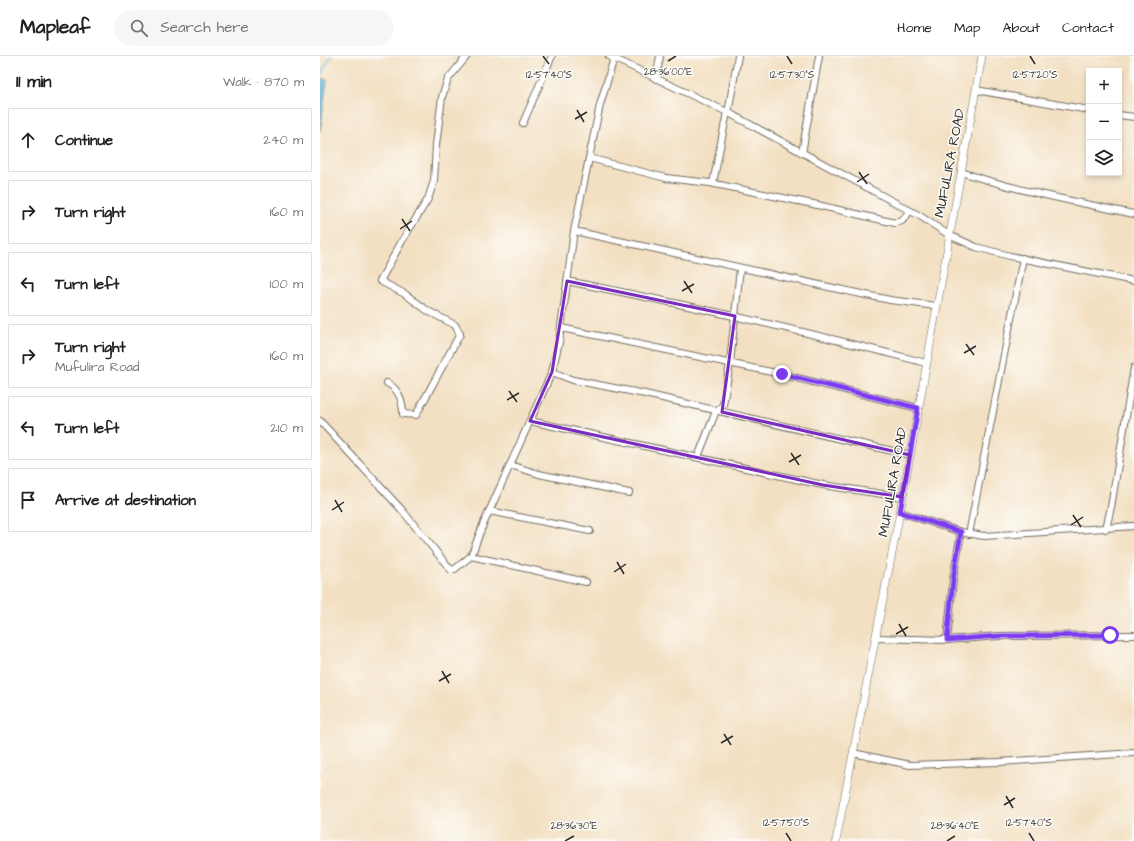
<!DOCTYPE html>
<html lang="en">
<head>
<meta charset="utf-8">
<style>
	:root { --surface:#fff; --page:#f6f6f6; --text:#202124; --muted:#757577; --line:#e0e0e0 }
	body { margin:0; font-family:"Architects Daughter",sans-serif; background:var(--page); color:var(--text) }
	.controls { position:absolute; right:12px; top:12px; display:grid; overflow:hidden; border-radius:0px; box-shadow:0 2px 6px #0003 }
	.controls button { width:36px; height:36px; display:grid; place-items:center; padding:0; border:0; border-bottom:1px solid var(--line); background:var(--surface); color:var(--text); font:20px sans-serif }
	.stop { position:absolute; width:12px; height:12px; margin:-9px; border:3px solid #7c3aed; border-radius:50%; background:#fff }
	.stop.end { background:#7c3aed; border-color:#fff; box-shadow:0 1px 4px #0008 }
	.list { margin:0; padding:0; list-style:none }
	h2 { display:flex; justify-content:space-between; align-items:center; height:52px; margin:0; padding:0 16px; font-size:17px }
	h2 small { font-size:13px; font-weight:400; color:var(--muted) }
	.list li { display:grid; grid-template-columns:26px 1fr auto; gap:12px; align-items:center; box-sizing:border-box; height:64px; margin:0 8px 8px; padding:0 8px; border:1px solid var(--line); border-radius:0px }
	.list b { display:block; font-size:15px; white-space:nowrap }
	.list p { margin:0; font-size:13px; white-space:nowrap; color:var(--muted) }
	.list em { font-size:13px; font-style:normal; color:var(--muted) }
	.icon { flex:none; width:22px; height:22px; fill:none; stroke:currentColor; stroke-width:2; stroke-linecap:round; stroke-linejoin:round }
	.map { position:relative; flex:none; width:814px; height:785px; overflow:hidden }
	header { display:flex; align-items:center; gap:24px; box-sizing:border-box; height:56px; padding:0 20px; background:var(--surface); border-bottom:1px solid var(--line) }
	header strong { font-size:19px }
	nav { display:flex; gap:22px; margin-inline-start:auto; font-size:14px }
	.search { width:280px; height:36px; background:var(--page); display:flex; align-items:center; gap:10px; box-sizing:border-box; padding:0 14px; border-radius:22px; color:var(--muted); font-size:15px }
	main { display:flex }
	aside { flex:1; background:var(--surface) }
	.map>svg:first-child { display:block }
	.water { fill:#63b6de; stroke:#477084 }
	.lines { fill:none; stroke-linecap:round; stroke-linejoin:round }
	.stream { stroke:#63b6de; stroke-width:1.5 }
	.minor-casing { stroke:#716a60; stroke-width:8 }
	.major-casing { stroke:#716a60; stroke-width:8 }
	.minor { stroke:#fff; stroke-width:6 }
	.major { stroke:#fff; stroke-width:7 }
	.route { stroke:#7c3aed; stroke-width:5 }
	.marked { fill:none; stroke:#7b2cbf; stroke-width:3; stroke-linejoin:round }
	.ticks { fill:none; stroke:#2b2b2b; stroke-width:1.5 }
	.labels { text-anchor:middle; stroke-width:3; stroke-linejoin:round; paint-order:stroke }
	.street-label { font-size:14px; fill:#2b2b2b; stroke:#fdfcf7 }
	.ticks-label { font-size:10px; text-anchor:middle; fill:#2b2b2b; stroke:#fdfcf7; stroke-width:3; stroke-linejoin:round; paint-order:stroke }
</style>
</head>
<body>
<header>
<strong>Mapleaf</strong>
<div class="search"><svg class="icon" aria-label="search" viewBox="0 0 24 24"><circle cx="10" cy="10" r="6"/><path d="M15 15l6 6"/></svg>Search here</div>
<nav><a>Home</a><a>Map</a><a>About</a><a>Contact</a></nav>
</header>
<main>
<aside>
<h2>11 min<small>Walk · 870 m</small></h2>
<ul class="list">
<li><svg class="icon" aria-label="ahead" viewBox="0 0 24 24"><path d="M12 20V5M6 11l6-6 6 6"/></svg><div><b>Continue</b></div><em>240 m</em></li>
<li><svg class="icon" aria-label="right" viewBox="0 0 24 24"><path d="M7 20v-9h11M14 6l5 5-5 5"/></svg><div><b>Turn right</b></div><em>160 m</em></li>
<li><svg class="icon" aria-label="left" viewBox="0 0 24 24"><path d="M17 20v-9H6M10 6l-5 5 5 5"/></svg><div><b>Turn left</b></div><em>100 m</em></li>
<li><svg class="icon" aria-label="right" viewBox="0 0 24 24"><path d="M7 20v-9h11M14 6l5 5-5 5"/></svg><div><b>Turn right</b><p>Mufulira Road</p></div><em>160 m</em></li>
<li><svg class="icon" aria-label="left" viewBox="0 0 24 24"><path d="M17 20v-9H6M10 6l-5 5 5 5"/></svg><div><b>Turn left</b></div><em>210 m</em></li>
<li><svg class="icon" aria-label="arrive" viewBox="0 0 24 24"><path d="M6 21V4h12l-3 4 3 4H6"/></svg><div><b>Arrive at destination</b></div></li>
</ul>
</aside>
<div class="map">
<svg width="814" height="785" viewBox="0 0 814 785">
	<rect width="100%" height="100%" fill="#fdfcf7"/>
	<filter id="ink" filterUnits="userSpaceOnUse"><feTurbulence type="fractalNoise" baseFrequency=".025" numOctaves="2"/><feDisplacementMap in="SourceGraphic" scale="8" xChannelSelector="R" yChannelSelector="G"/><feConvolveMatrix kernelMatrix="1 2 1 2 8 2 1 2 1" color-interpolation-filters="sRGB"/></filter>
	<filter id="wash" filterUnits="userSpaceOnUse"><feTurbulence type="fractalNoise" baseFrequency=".012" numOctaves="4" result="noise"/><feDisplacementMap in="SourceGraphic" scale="16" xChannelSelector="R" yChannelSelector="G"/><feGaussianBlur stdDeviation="0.9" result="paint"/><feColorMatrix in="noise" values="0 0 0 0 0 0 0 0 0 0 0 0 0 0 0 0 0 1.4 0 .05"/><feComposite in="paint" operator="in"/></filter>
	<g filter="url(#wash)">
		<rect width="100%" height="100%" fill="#f3e0c3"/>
		<polygon class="water" points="0,22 7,24 0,75"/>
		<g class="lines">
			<polyline class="stream" points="0,20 11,0"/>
		</g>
	</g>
	<g filter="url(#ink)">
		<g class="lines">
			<g class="minor-casing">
				<g id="minor">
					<polyline points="289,0 407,56 600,160 629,179 656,191 690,200 814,225"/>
					<polyline points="336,23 340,0"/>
					<polyline points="656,34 769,54"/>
					<polyline points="408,57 418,0"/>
					<polyline points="799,59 814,61"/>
					<polyline points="203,67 232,0"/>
					<polyline points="482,97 499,0"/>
					<polyline points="269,102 346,122 390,127 493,148 575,167 582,165 590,155"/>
					<path d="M641,116C698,135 756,146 814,158"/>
					<polyline points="393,127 407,56"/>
					<polyline points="254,175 527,235 570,244 616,250"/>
					<path d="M247,225C368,249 487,275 606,307"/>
					<polyline points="241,272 461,318 598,352"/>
					<polyline points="232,316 253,324 325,338 590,399"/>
					<path d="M67,327C79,333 83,346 83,358L96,359L140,278L135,269L108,255L85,238L60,225L82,185L108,143L114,125L116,89L122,41L128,23L147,0"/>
					<polyline points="0,365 81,453 131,514 135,513 151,500 163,469 232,316 239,286 254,175 280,49 294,2"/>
					<polyline points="210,365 503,429 582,441"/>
					<polyline points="378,401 396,355 403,349 410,307 420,212"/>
					<polyline points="190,409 219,418 309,437"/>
					<polyline points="169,455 270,475"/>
					<polyline points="580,456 641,476 664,480 814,470"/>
					<polyline points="786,473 791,451 814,312"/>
					<polyline points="649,478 703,202"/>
					<polyline points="151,500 266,526"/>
					<polyline points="556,582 627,584 679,580 814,579"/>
					<polyline points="627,584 633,524 641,476"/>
					<polyline points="533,697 590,709 679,706 814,697"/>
				</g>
			</g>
			<g class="major-casing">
				<polyline id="major" points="516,785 580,456 662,0"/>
			</g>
			<use href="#minor" class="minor"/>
			<use href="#major" class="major"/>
		</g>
	</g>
	<g class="lines" filter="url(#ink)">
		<polyline class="route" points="462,318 598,352 580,456 641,476 633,524 627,584 679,580 790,579"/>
	</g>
	<path class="marked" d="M247,225L415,260L402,356L590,399L582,441L503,429L210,365L232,316Z"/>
	<path class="ticks" d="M223,0L229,8M467,0L472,8M710,0L715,8M348,5L356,0M257,54L264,66M255,63L267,56M539,116L547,128M537,126L549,118M82,163L90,175M80,173L92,165M364,225L372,237M362,235L374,228M646,288L654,299M644,297L656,290M189,335L197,346M187,344L199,337M471,397L479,409M469,406L481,399M15,444L22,456M12,454L24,446M753,459L761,471M751,469L763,461M297,506L304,518M294,516L306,508M579,568L586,580M576,578L588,571M122,615L129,627M119,625L131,618M404,678L411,689M401,687L413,680M686,740L693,752M684,749L695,742M466,777L471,785M709,777L714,785M245,785L254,780M627,785L635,780"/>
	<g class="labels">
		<g class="street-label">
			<text transform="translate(629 107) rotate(-79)" y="5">MUFULIRA ROAD</text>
			<text transform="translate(572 426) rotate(-80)" y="5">MUFULIRA ROAD</text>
		</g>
	</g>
	<g class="ticks-label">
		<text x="348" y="19">28°36'00"E</text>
		<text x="229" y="22">12°57'40"S</text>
		<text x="472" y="22">12°57'30"S</text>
		<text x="715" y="22">12°57'20"S</text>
		<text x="466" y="770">12°57'50"S</text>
		<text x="709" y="770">12°57'40"S</text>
		<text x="254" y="773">28°36'30"E</text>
		<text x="635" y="773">28°36'40"E</text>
	</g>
</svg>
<div class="controls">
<button>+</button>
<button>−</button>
<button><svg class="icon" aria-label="layers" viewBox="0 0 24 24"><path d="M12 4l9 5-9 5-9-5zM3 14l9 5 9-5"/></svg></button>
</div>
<div class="stop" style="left:790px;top:579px"></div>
<div class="stop end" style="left:462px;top:318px"></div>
</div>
</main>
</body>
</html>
